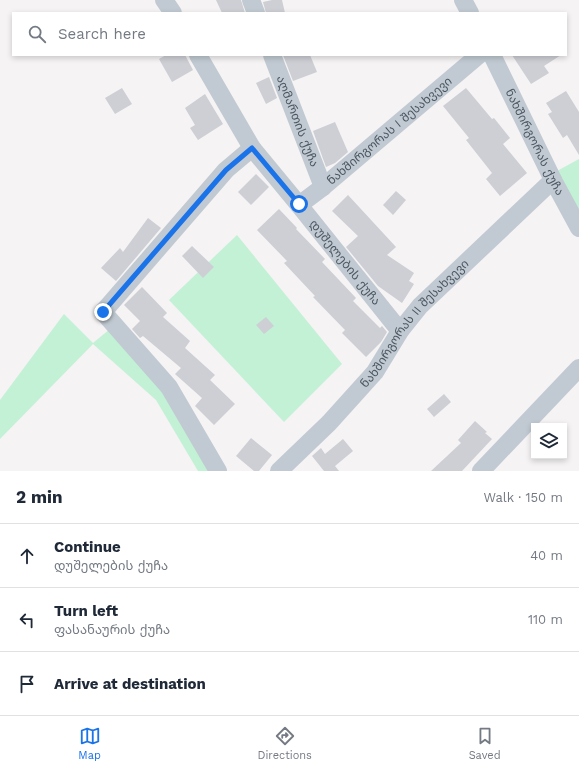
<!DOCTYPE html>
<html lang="en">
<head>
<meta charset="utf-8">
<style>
	:root { --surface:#fff; --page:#f6f6f7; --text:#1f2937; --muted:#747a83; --line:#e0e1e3; --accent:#1a73e8 }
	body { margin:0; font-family:"Work Sans","Noto Sans Georgian",sans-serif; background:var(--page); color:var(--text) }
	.controls { position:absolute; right:12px; bottom:12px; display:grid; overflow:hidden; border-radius:0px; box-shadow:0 2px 6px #0003 }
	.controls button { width:36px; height:36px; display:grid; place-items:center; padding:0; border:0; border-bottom:1px solid var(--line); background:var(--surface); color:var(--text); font:20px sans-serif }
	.stop { position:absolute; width:12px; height:12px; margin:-9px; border:3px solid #1a73e8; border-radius:50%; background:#fff }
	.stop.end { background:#1a73e8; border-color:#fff; box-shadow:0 1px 4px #0008 }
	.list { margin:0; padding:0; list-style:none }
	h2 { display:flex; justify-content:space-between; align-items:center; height:52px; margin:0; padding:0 16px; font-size:17px }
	h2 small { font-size:13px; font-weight:400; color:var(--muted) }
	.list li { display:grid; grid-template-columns:26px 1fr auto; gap:12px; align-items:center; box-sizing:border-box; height:64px; padding:0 16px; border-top:1px solid var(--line) }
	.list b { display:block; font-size:15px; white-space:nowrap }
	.list p { margin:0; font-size:13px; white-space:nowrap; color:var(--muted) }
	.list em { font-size:13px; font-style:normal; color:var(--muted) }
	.icon { flex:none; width:22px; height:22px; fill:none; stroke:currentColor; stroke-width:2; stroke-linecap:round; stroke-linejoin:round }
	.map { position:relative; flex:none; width:579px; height:471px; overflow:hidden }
	.search { position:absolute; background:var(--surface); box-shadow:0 2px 6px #0003; left:12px; right:12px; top:12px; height:44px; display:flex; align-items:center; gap:10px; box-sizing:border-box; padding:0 14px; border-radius:0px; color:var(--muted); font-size:15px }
	.sheet { height:244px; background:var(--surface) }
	nav { display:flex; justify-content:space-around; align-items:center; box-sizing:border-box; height:56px; border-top:1px solid var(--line); background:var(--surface); font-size:11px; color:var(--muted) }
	nav a { display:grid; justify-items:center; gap:2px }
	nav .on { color:var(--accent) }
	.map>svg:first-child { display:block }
	.green { fill:#c3f1d5 }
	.building { fill:#cdcfd5 }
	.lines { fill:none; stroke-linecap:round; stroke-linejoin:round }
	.minor { stroke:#c1cad2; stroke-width:18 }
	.route { stroke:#1a73e8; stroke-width:5 }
	.labels { text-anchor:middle; stroke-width:3.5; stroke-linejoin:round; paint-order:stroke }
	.street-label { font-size:12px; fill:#4a5661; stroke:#fff }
</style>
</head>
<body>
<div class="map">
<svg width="579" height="471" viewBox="0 0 579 471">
	<rect width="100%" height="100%" fill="#f5f3f3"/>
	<g class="green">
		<polygon points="579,159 579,213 557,171"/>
		<polygon points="237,235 342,364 284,422 169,300"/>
		<polygon points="64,314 93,343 110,329 165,391 209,471 198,471 156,400 93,344 0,439 0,400"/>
	</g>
	<g class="building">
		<polygon points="216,0 241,0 245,13 222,13"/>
		<polygon points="272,0 282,0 285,13 266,13 263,2"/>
		<polygon points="166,55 185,55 193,70 172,82 159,59"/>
		<polygon points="283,55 310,55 317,72 293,81"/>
		<polygon points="512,55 561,55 544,66 549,73 531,84"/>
		<polygon points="269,77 277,98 266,104 256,83"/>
		<polygon points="122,88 132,104 115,114 105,98"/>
		<polygon points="466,88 492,119 494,118 510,138 503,144 527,173 500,196 486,179 492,173 466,140 469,138 443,106"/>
		<polygon points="566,91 579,112 579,155 567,135 563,138 548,114 552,112 546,103"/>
		<polygon points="205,94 223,124 198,140 190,128 195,125 185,108"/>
		<polygon points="335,122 348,152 335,163 326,167 313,131"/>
		<polygon points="256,174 269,187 251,205 238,192"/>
		<polygon points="396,191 406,200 393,215 383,205"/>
		<polygon points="348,195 396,247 387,255 414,273 409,281 414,284 402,303 378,286 346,247 358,236 332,211"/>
		<polygon points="279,209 297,228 296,229 325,259 322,262 356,298 353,301 380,328 382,326 387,332 381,342 366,357 342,333 345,330 313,297 315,296 284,263 287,261 257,230"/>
		<polygon points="148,218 161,228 116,281 101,268 120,248 123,252"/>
		<polygon points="192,246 214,267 203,278 182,256"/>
		<polygon points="142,287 167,313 163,317 190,341 185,348 215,375 210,380 235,404 214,425 195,406 202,398 175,374 181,368 143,336 140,338 132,329 140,321 124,305"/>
		<polygon points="266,317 274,326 264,334 256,325"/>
		<polygon points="444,394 451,402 434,417 427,409"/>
		<polygon points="475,421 487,432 485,433 492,439 462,471 431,471 461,443 458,440"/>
		<polygon points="251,438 272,455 259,471 254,471 236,456"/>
		<polygon points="343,439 353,451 335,466 339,471 324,471 312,456 321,448 325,454"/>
	</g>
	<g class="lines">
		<g class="minor">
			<polyline points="164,0 173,13"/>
			<polyline points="251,0 256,13"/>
			<polyline points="463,0 470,13"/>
			<path id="s1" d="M198,55L252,148L299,205L400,331"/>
			<path id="s2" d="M272,55L323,187"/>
			<path id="s3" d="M492,55L553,180L579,228"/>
			<path id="s4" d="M299,205L323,187L479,55"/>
			<polyline points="218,471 169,387 103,312 226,170 252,148"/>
			<path id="s5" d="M279,471L329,423L375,372L400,331L420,306L553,180"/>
			<polyline points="481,471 579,368"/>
		</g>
	</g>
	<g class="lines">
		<polyline class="route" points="103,312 226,170 252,148 299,204"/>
	</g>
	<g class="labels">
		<g class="street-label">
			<text dy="4" stroke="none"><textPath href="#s2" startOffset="71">აღმართის ქუჩა</textPath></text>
			<text dy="4" stroke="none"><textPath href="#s4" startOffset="117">ნახშირგორას I შესახვევი</textPath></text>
			<text dy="4" stroke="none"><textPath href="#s3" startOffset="97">ნახშირგორას ქუჩა</textPath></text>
			<text dy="4" stroke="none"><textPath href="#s1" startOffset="255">დუშელების ქუჩა</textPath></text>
			<text dy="4" stroke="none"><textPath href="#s5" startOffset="201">ნახშირგორას II შესახვევი</textPath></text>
		</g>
	</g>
</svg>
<div class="controls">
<button><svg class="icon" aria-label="layers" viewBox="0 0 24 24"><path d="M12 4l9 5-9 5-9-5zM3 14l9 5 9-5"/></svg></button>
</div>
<div class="stop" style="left:299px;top:204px"></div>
<div class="stop end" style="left:103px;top:312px"></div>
<div class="search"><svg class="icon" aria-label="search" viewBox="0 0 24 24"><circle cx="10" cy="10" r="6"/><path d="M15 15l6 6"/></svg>Search here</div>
</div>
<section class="sheet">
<h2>2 min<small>Walk · 150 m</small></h2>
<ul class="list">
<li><svg class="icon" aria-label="ahead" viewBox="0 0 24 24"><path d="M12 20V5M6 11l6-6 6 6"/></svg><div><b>Continue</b><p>დუშელების ქუჩა</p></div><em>40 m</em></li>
<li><svg class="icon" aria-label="left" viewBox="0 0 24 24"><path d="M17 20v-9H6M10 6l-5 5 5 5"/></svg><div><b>Turn left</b><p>ფასანაურის ქუჩა</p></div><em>110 m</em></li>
<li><svg class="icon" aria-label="arrive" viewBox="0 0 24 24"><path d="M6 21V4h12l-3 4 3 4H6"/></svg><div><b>Arrive at destination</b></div></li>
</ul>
</section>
<nav>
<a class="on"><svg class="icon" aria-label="map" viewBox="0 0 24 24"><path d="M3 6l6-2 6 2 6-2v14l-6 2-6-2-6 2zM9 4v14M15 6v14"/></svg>Map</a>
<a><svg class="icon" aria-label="directions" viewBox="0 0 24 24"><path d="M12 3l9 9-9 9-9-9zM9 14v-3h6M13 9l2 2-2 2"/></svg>Directions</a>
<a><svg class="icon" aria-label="saved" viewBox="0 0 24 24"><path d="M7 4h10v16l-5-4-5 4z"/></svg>Saved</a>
</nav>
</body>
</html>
